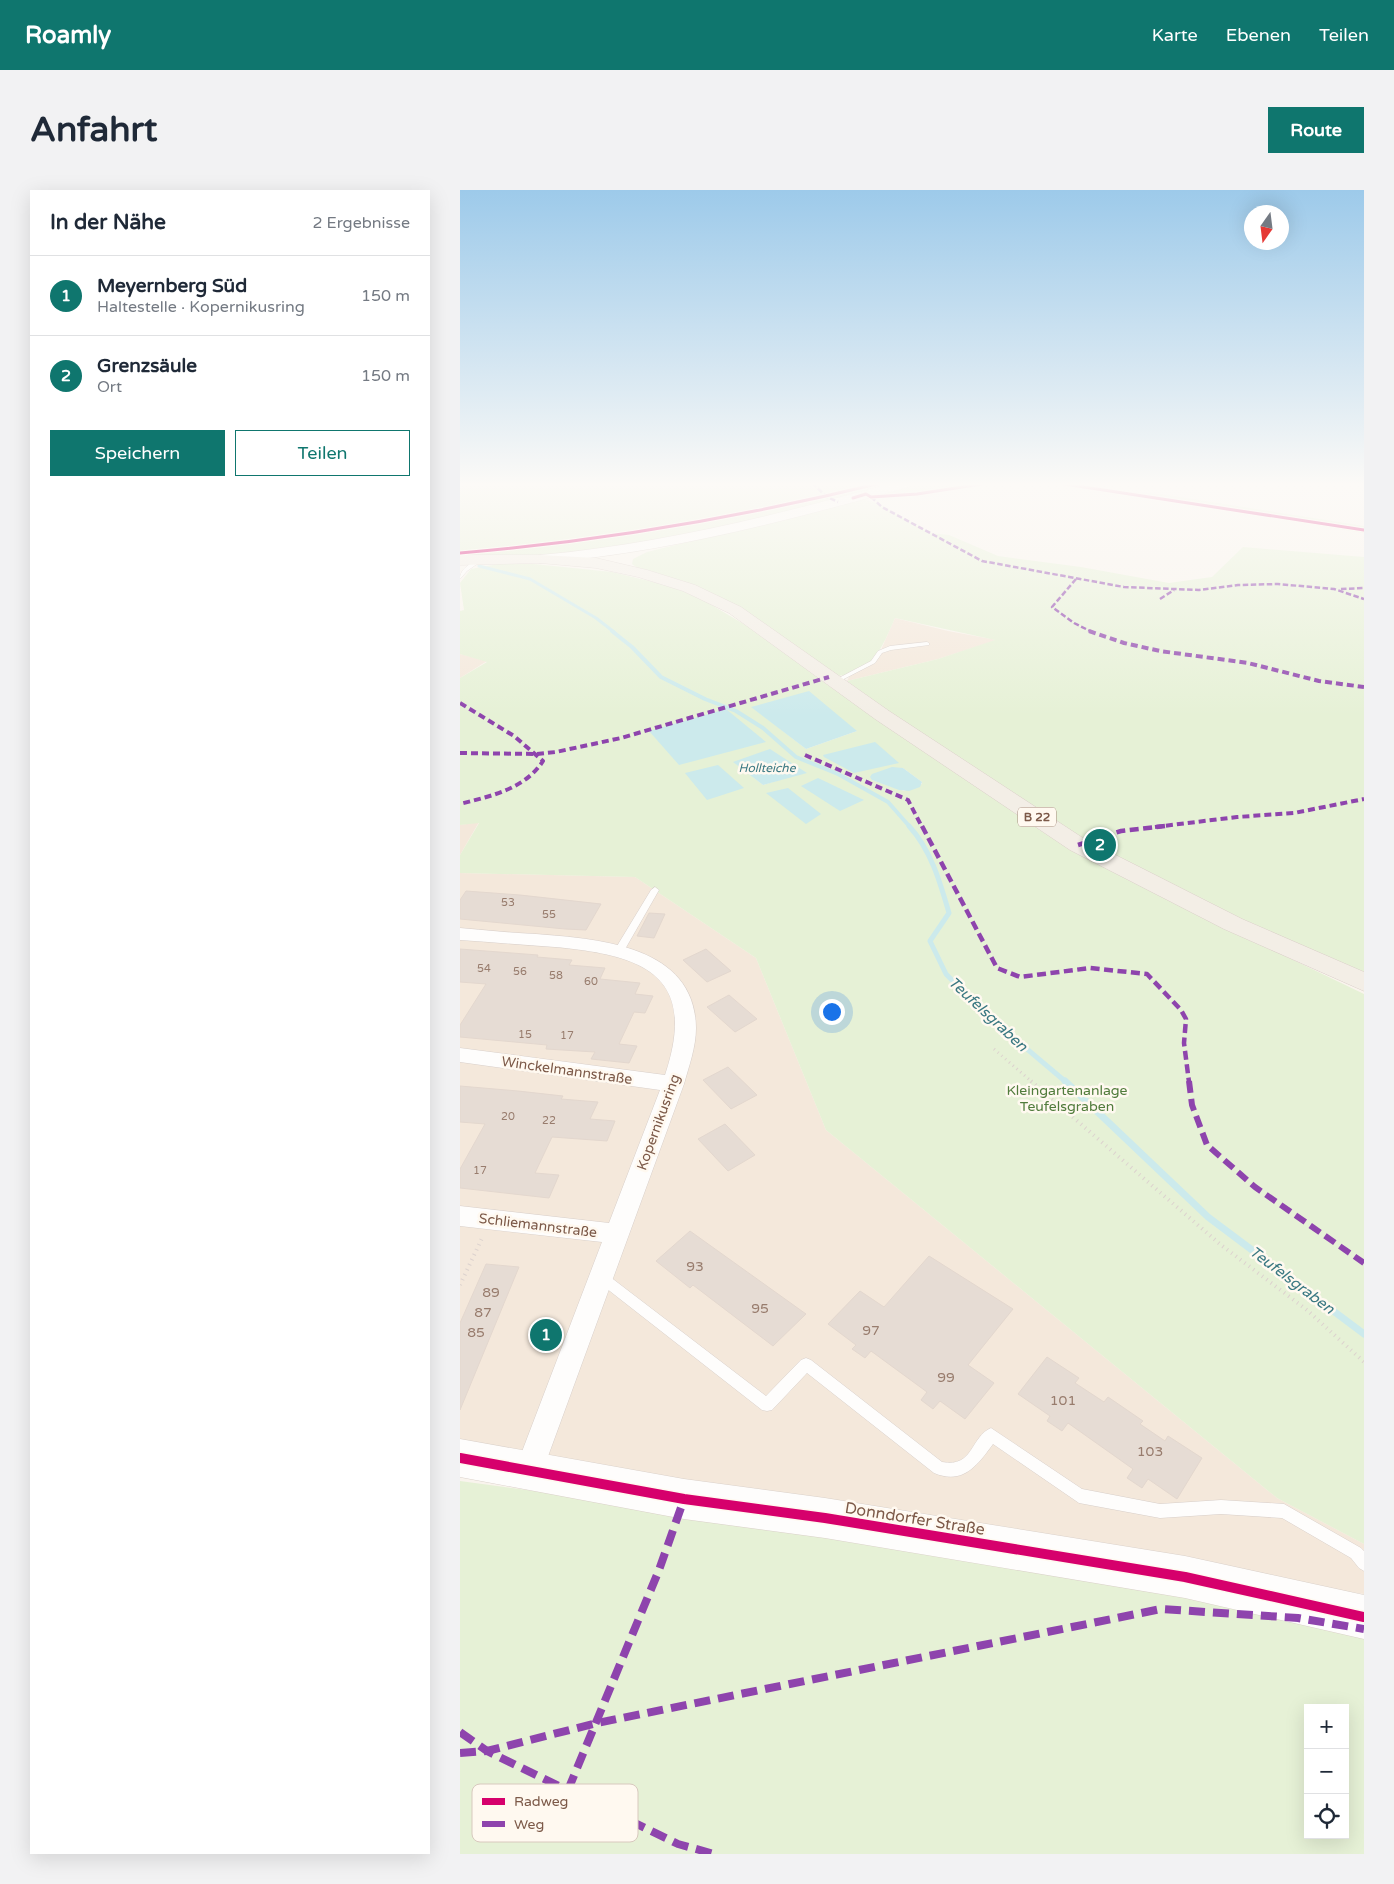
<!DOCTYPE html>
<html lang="de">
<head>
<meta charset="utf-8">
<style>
	:root { --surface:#fff; --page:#f2f2f3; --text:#1f2937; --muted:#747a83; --line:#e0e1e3; --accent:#0f766e }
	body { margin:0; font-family:"Varela Round",sans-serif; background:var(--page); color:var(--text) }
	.controls { position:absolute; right:15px; bottom:15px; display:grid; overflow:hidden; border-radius:0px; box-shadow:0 5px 20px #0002 }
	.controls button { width:45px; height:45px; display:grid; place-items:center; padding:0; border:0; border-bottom:1px solid var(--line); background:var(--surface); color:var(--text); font:25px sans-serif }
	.compass { position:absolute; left:784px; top:15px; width:45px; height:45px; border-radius:50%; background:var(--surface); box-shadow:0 5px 20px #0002; rotate:194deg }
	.you { position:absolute; left:371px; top:821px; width:18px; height:18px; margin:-12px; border:4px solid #fff; border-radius:50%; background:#1a73e8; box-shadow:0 0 0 8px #1a73e833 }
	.badge { display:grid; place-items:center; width:32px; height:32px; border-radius:50%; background:var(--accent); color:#fff; font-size:16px; font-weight:700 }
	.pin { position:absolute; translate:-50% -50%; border:2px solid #fff; box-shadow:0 1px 5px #0006 }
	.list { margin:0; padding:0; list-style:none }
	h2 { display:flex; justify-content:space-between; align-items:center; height:65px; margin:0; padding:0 20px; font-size:21px }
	h2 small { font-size:16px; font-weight:400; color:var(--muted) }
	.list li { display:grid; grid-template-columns:32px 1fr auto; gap:15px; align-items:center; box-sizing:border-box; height:80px; padding:0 20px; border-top:1px solid var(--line) }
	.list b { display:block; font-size:19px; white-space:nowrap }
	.list p { margin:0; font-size:16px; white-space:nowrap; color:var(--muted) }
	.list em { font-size:16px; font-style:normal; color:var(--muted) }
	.actions { display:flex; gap:10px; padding:15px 20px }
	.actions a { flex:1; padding:11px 0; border:1px solid var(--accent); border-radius:0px; text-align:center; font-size:18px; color:var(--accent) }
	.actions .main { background:var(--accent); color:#fff }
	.icon { flex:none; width:28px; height:28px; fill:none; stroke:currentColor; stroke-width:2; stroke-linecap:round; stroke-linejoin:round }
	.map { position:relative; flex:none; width:904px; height:1664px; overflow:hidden; border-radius:0px }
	header { display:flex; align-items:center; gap:30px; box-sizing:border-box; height:70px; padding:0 25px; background:var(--accent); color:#fff }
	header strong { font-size:24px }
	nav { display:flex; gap:28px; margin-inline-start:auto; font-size:18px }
	.intro { display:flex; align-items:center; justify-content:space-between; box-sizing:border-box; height:120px; padding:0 30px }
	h1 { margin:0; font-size:35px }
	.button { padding:12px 22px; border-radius:0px; background:var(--accent); color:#fff; font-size:18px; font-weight:700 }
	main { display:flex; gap:30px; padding:0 30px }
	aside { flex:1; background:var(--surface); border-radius:0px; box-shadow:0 5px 20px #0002 }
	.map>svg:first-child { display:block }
	.residential { fill:#f4e8db }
	.green { fill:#e6f1d6; fill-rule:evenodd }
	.water { fill:#cceaec }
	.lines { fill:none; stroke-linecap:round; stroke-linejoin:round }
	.stream-far3 { stroke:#cceaec; stroke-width:3 }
	.stream-far2 { stroke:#cceaec; stroke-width:4 }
	.stream-far1 { stroke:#cceaec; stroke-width:5 }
	.stream { stroke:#cceaec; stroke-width:7 }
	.building { fill:#e6dcd4; stroke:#e3d7ce }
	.lane-casing { stroke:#d8cfca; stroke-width:1 }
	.street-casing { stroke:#d8cfca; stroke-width:1 }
	.secondary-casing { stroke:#dad1ca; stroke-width:1 }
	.primary-casing { stroke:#dbd0ca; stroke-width:1 }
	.path-far1 { stroke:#dcd2ce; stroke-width:3; stroke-dasharray:1 4; stroke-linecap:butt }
	.path { stroke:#dcd2ce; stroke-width:4; stroke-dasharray:1 4.5; stroke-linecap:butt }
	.lane { fill:#fefdfc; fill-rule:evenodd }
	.street { fill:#fefdfc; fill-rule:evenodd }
	.secondary { fill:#fefdfc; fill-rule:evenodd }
	.primary { fill:#f3eee6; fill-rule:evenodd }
	.quiet-far4 { stroke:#8e44ad; stroke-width:2.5; stroke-dasharray:5.5 2.5; stroke-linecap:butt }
	.quiet-far3 { stroke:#8e44ad; stroke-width:4; stroke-dasharray:7 4; stroke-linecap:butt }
	.quiet-far2 { stroke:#8e44ad; stroke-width:4.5; stroke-dasharray:9 4.5; stroke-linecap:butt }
	.quiet-far1 { stroke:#8e44ad; stroke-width:6; stroke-dasharray:12 6; stroke-linecap:butt }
	.quiet { stroke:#8e44ad; stroke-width:8; stroke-dasharray:16 8; stroke-linecap:butt }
	.cycleway-far1-casing { stroke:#fff9f0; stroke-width:5 }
	.cycleway-casing { stroke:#fff9f0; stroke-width:13 }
	.cycleway-far1 { stroke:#d6006c; stroke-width:3 }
	.cycleway { stroke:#d6006c; stroke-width:10 }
	.labels { text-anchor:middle; stroke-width:5; stroke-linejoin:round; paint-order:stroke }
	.number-label { font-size:11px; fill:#987c6d }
	.far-water-label { font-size:12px; font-style:italic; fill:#3a7882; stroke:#fff9f0 }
	.shield { fill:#fff9f0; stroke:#a3897a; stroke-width:1 }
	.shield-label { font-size:12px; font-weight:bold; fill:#7c5948 }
	.street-label { font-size:14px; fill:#7c5948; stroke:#fff9f0 }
	.park-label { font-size:14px; fill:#517c3c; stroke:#fff9f0 }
	.near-number-label { font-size:14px; fill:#987c6d }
	.water-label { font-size:15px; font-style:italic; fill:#3a7882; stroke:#fff9f0 }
	.near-street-label { font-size:16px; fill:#7c5948; stroke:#fff9f0 }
	.key { fill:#fff9f0; stroke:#d8c9be; stroke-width:1 }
	.key-label { font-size:14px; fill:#7c5948 }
</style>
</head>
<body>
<header>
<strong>Roamly</strong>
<nav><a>Karte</a><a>Ebenen</a><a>Teilen</a></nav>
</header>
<div class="intro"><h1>Anfahrt</h1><a class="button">Route</a></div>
<main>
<aside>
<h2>In der Nähe<small>2 Ergebnisse</small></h2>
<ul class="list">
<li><span class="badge">1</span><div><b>Meyernberg Süd</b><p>Haltestelle · Kopernikusring</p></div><em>150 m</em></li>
<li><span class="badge">2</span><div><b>Grenzsäule</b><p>Ort</p></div><em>150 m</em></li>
</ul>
<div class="actions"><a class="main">Speichern</a><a>Teilen</a></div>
</aside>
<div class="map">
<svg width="904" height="1664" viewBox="0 0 904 1664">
	<rect width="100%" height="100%" fill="#f9f4ed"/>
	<g class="residential">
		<polygon points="435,428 488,441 537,450 478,469 387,491 389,487 420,462"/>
		<polygon points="0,464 27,471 0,488"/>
		<polygon points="19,632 0,665 0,635"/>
		<polygon points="0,683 175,687 296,768 366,940 817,1308 904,1354 904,1404 369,1323 0,1279"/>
	</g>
	<g class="green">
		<polygon points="0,293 440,293 249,342 110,366 0,367"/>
		<polygon points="464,293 528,293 434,305 421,303"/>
		<polygon points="643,300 701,304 904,336 904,343"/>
		<path d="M403,309L416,313L470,343L489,345L538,366L621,377L709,393L752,387L783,357L904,367V784L746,713L607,643L441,532L387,491L478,469L535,450L435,428C422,457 413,485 375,486L291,425L179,379L172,374L173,369L187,362Z"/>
		<path d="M38,374H74L152,382L210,396L240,408L302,445L359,489L564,629L744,727L904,804V1354L817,1308L366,940L296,768L175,687L0,683V665L19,633L0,635V488L27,472L0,464V421L4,420L0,393L11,379ZM292,517L397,541L346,559ZM274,572L346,582L303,595ZM443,578L462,592V594L444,601L412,590Z"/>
		<path d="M0,1291L366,1340L886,1432L904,1444V1664H0ZM848,1518H885V1645H848Z"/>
	</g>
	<g class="water">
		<polygon points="349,501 397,541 346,559 291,517"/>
		<polygon points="266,519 306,552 219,575 189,541"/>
		<polygon points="415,552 439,573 394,583 364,567 363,565"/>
		<polygon points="310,559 347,583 303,595 273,572"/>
		<polygon points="258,575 284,598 247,610 225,583"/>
		<polygon points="432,577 443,578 462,592 460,597 449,601 439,600 412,590 410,587 412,584"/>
		<polygon points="358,588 404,610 380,621 341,596"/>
		<polygon points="328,598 361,624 346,634 306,603"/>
	</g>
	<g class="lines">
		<g class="stream-far3">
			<polyline points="0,295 6,293"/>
			<polyline points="19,376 70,389 136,428 154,442"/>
		</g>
		<polyline class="stream-far2" points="152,441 172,457 201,487 245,509 276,521 303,538 336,567 378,584 428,612 450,637"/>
		<path class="stream-far1" d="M449,636C471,660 480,692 489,723L470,751L486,784L523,822L606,892"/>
		<polyline class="stream" points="605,891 748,1027 904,1144"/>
	</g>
	<g class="building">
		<polygon points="6,701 60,705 141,714 126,740 105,739 0,729 0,710"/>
		<polygon points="189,723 205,724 194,748 177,746"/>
		<polygon points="0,759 78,765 77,767 112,770 109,775 145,778 140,789 180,793 175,804 193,806 185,823 174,822 159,854 177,856 169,873 131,869 135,862 86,859 87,855 0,847 0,835 26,794 0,792"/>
		<polygon points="246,759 271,781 247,792 223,770"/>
		<polygon points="269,805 297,829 275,842 247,817"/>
		<polygon points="268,877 297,905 271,919 243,890"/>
		<polygon points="0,896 58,901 103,906 101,909 138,912 130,929 155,931 147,951 92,947 75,983 99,985 89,1008 0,998 0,979 25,934 0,932"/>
		<polygon points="265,934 295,965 268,981 238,949"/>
		<polygon points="230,1041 346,1124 313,1156 233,1095 230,1098 196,1071"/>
		<polygon points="469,1066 553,1119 508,1175 534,1193 505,1229 480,1211 473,1219 461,1210 467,1202 411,1161 405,1168 392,1159 396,1155 368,1134 400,1101 424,1117"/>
		<polygon points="26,1074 59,1077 0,1220 0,1133"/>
		<polygon points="587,1167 619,1188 615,1193 644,1212 648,1207 683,1231 680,1234 705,1251 708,1246 742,1268 717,1309 688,1289 682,1298 667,1288 673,1279 608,1233 602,1241 587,1231 590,1226 558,1204"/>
	</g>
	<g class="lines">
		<g class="lane-casing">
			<g id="lane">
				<path d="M19,368L24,369L7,381L0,389C0,378 11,374 19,368Z"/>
				<polygon points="467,452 469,453 469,455 431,460 422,463 415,473 378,492 373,491 411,471 418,461 430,456"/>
				<polygon points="195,697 199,700 164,761 159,764 156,763 154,761 191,700"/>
				<path d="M141,1082L145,1083L306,1206L341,1170L346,1168L351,1170L482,1272C514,1278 510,1247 531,1238L622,1299L700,1314L761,1310L824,1314L901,1358L904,1361V1381L899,1378L891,1368L822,1328L761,1324L700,1328L619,1313L533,1254C517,1276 503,1295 474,1283L347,1183L312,1220L307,1221L302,1220L137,1091L135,1087L137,1083Z"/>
			</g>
		</g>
		<g class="street-casing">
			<path id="street" d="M0,738C25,740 51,743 76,744C138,749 235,755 236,838C236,857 229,876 224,894L83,1280L79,1290L69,1294L59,1290L55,1280L142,1052L0,1036V1016L149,1033L200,900L0,872V858L205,885C239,784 182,765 95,757C63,755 32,752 0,750Z"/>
		</g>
		<g class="secondary-casing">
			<g id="secondary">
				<path d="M433,293H453L452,296C329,330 207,363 80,373L75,372L73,369L75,366L80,365C201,354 316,325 433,293Z"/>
				<polygon points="0,1249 224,1289 365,1308 725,1366 904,1405 904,1449 725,1408 365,1348 224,1329 0,1287"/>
			</g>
		</g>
		<g class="primary-casing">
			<polygon id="primary" points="0,365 80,365 136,368 187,380 235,395 281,417 429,521 626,650 782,729 904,782 904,801 764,739 610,660 415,529 269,423 223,401 178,387 136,378 80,373 0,375"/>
		</g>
		<polyline class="path-far1" points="534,859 572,892"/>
		<g class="path">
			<polyline points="571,891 761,1055 847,1120 904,1172"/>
			<polyline points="0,1095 23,1046"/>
		</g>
		<use href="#lane" class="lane"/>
		<use href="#street" class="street"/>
		<use href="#secondary" class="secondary"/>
		<use href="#primary" class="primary"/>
		<g class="quiet-far4">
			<polyline points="352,293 367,307 378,312"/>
			<polyline points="411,307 422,317 522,371 664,397 739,400 778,395 818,394 874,399 904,409"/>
			<polyline points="616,389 592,417 614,433 632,442"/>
			<polyline points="881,399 904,398"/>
			<polyline points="700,409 714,400"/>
		</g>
		<g class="quiet-far3">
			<polyline points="629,441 664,453 700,461 788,473 859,491 904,497"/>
			<path d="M0,513L54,546L83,571C65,599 31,606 0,614"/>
			<polyline points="0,563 77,564 96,562 161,548 369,487"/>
			<polyline points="345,565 448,610 462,637"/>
			<polyline points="695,637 777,627 834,623 904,609"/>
		</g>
		<g class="quiet-far2">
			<polyline points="462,636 537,778 560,787 630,778 687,784 721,820 726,829 724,853 729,892"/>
			<polyline points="618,655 661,641 705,636"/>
		</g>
		<polyline class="quiet-far1" points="729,891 732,915 747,955 795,997 904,1073"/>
		<g class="quiet">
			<polyline points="0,1542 27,1561 218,1654 254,1664"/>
			<polyline points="0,1563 27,1561 137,1533 701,1419 838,1428 904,1439"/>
			<polyline points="108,1600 199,1380 224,1309"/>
		</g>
		<g class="cycleway-far1-casing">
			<g id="cycleway-far1">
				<polyline points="598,293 904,340"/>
				<polyline points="393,308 406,304 411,307 457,304 528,293"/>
				<path d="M0,363C143,351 282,327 421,293"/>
			</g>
		</g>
		<g class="cycleway-casing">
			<polyline id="cycleway" points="0,1268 224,1309 365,1328 725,1387 904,1427"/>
		</g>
		<use href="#cycleway-far1" class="cycleway-far1"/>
		<use href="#cycleway" class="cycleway"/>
	</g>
	<linearGradient id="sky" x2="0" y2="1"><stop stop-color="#9dcaea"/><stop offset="0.56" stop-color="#fcfaf7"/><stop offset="1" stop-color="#fcfaf7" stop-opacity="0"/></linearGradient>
	<rect width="904" height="526" fill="url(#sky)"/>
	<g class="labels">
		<g class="number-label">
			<text x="48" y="716">53</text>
			<text x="89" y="728">55</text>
			<text x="24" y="782">54</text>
			<text x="60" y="785">56</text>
			<text x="96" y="789">58</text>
			<text x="131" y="795">60</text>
			<text x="65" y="848">15</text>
			<text x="107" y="849">17</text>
			<text x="48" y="930">20</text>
			<text x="89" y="934">22</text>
			<text x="20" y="984">17</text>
		</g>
		<g class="far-water-label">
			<text x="307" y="582">Hollteiche</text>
		</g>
		<rect class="shield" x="558" y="617.5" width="38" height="19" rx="4"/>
		<g class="shield-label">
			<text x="577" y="631">B 22</text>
		</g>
		<g class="street-label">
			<text transform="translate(107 880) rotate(8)" y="5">Winckelmannstraße</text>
			<text transform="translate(198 932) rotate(-70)" y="5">Kopernikusring</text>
			<text transform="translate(78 1035) rotate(7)" y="5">Schliemannstraße</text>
		</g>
		<g class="park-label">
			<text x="607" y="905">Kleingartenanlage<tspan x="607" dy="16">Teufelsgraben</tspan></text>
		</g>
		<g class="near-number-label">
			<text x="235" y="1081">93</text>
			<text x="31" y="1107">89</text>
			<text x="300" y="1123">95</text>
			<text x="23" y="1127">87</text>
			<text x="411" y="1145">97</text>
			<text x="16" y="1147">85</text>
			<text x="486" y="1192">99</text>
			<text x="603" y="1215">101</text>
			<text x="690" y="1266">103</text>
		</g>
		<g class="water-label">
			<text transform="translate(528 824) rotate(43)" y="5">Teufelsgraben</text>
			<text transform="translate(832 1090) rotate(37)" y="5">Teufelsgraben</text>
		</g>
		<g class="near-street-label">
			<text transform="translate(455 1328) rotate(9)" y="6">Donndorfer Straße</text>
		</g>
	</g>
	<rect x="12" y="1594" width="166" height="58" rx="8" class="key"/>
	<rect x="22" y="1608" width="23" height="7" fill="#d6006c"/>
	<rect x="22" y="1631" width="23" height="6" fill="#8e44ad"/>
	<g class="key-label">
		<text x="54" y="1616">Radweg</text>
		<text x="54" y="1639">Weg</text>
	</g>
</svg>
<div class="controls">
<button>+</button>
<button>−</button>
<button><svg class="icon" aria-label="locate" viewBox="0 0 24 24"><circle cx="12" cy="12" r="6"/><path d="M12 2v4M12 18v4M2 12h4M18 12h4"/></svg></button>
</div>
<svg class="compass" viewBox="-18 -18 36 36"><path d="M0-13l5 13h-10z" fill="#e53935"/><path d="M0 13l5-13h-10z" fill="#747a83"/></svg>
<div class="you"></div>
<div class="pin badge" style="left:86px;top:1145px">1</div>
<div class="pin badge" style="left:640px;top:655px">2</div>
</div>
</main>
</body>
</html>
